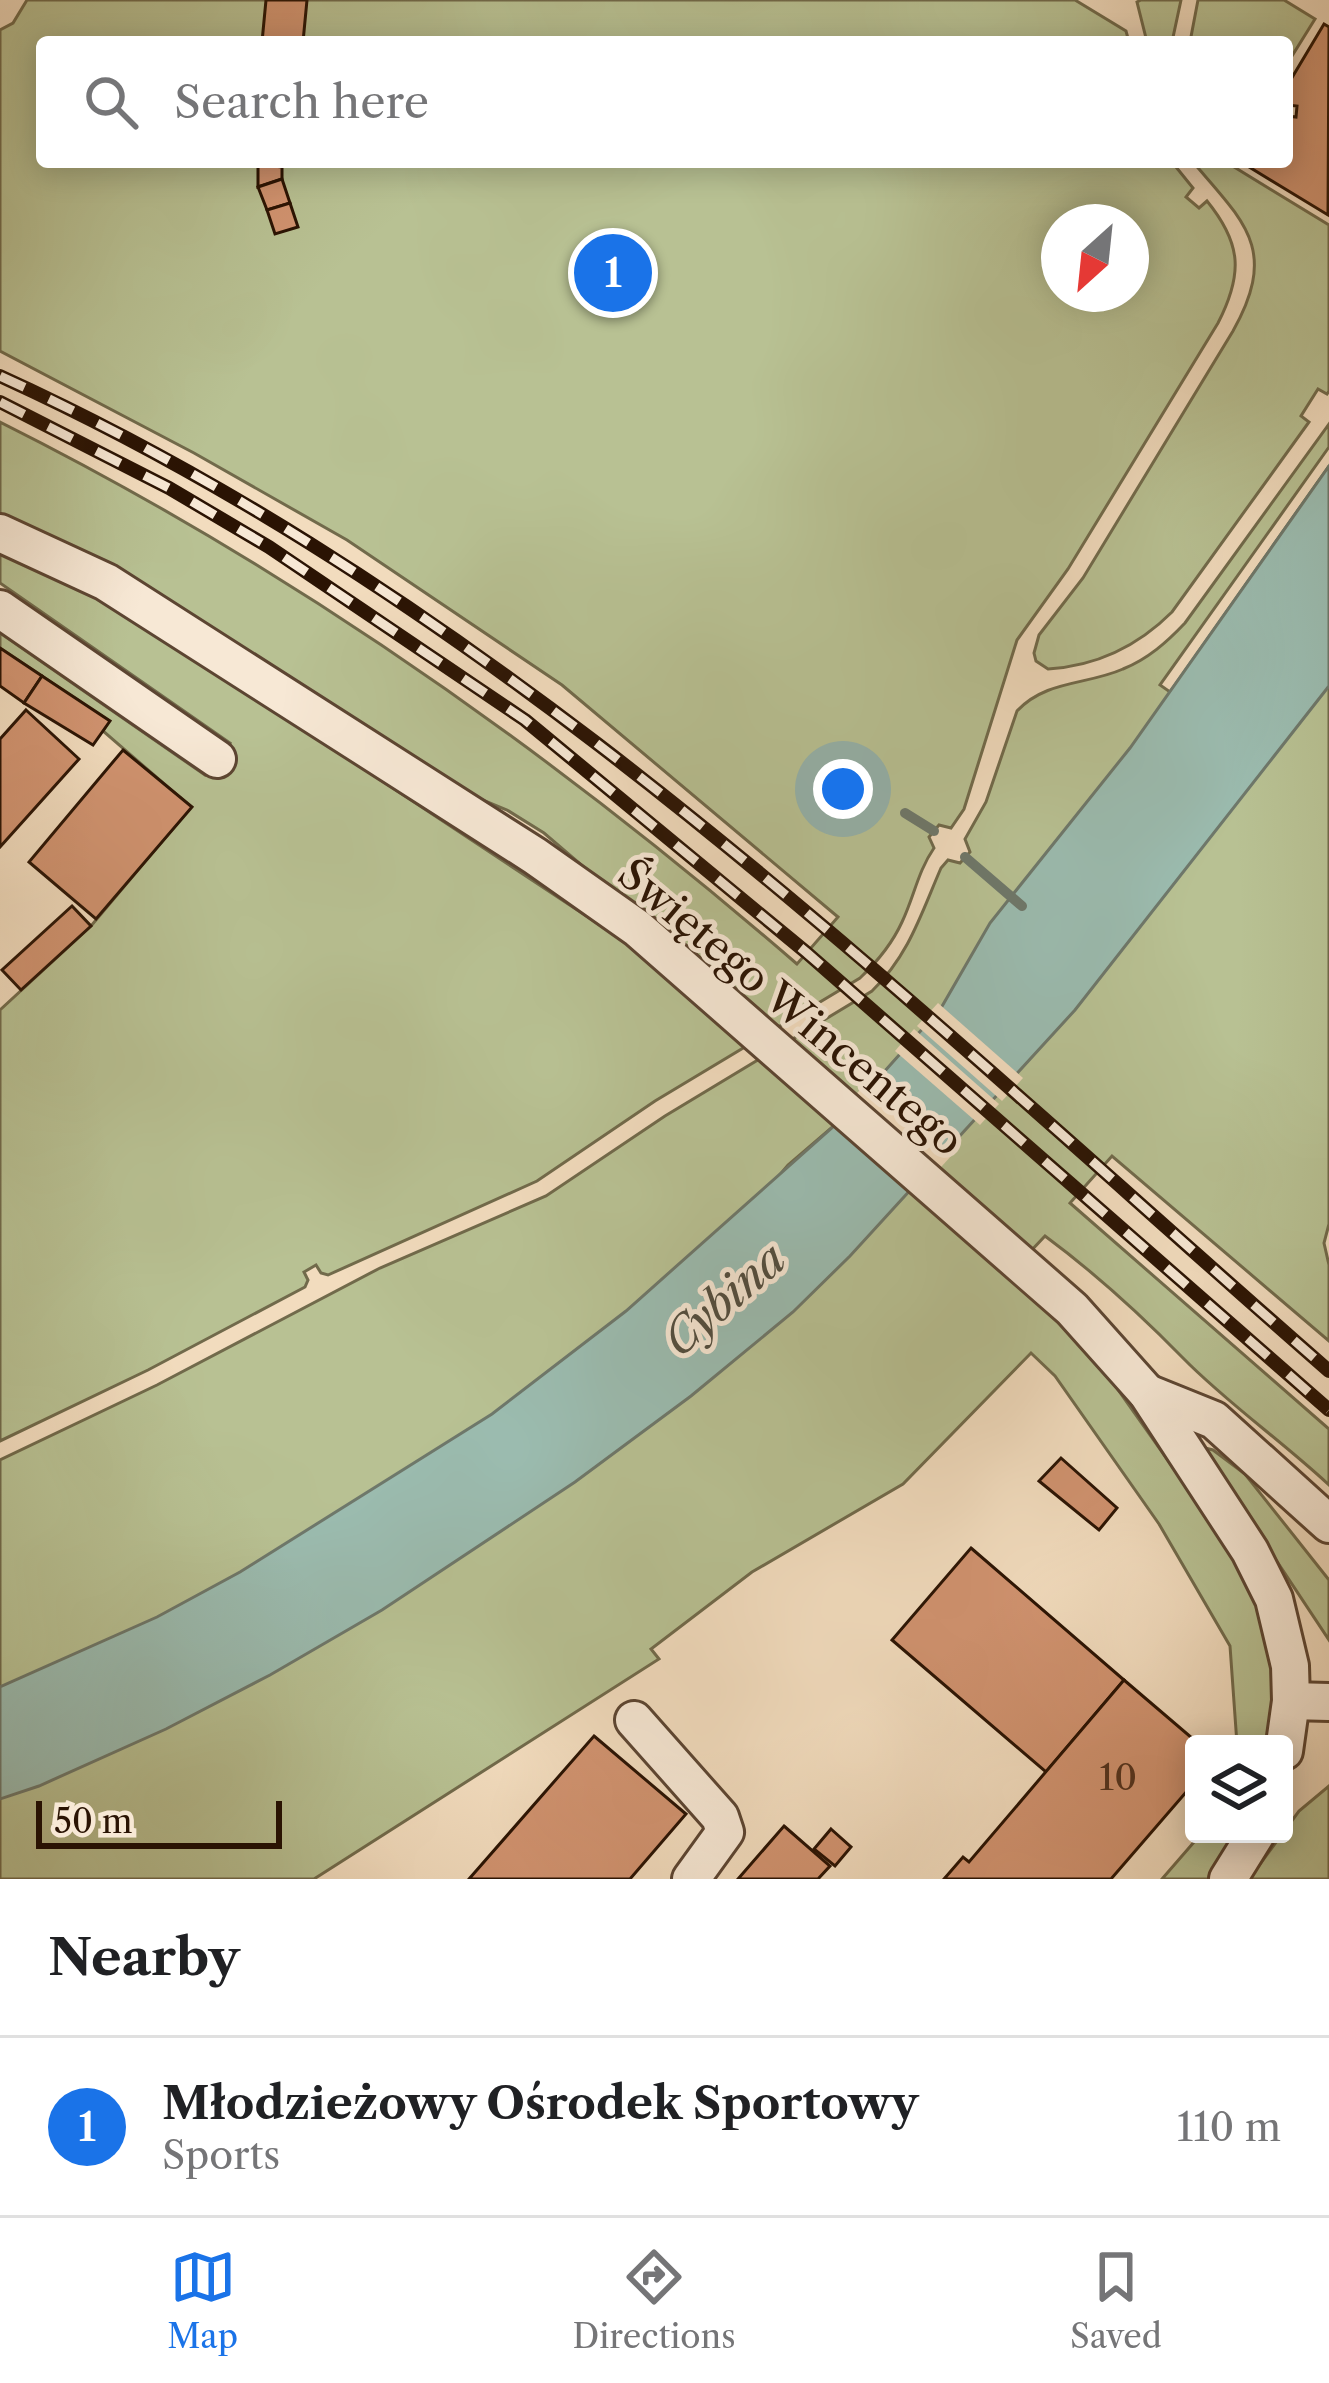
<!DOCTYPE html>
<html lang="en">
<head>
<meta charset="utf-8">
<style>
	:root { --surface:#fff; --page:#f2f2f2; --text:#202124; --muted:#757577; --line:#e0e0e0; --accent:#1a73e8 }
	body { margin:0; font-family:"Libre Caslon Text",serif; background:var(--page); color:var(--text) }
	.controls { position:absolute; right:36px; bottom:36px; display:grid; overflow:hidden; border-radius:12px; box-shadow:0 6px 30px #0003 }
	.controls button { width:108px; height:108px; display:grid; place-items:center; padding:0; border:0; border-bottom:3px solid var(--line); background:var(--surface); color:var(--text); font:60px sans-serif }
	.compass { position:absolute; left:1041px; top:204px; width:108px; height:108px; border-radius:50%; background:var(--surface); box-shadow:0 6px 30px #0003; rotate:207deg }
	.scale { position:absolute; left:36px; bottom:30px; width:246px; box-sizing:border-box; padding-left:12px; border:6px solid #2a1303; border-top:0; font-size:33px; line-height:42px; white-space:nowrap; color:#2a1303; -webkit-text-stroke:9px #f7e8d5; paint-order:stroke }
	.you { position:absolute; left:843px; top:789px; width:42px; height:42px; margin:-30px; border:9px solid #fff; border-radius:50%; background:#1a73e8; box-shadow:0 0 0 18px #1a73e833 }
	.badge { display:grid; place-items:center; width:78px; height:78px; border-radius:50%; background:var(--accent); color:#fff; font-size:39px; font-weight:700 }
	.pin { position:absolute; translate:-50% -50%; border:6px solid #fff; box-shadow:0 3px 12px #0006 }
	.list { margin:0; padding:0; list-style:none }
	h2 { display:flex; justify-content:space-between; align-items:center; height:156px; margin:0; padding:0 48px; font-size:51px }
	h2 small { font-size:39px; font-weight:400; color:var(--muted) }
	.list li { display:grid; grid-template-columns:78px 1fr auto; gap:36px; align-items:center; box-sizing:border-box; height:180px; padding:0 48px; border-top:3px solid var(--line) }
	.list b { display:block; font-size:45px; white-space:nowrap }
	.list p { margin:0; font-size:39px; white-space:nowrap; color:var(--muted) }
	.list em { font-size:39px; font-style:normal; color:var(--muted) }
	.icon { flex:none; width:66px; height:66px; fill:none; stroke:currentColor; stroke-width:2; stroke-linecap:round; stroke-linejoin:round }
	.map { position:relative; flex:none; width:1329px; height:1879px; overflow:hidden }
	.search { position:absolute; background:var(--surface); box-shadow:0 6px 30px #0003; left:36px; right:36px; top:36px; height:132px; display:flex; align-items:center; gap:30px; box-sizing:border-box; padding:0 42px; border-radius:12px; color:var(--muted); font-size:45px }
	.sheet { height:336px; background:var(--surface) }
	nav { display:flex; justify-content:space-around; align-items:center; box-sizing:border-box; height:168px; border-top:3px solid var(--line); background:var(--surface); font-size:33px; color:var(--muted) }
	nav a { display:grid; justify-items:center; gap:6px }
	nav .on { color:var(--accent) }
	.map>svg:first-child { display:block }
	.green { fill:#b8c193; stroke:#716a4b; stroke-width:3; fill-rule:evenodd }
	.water { fill:#9bbcb0; stroke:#6e786b; stroke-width:3 }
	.pier { fill:#f2dcbe }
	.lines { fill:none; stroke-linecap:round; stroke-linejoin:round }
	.stream { stroke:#6e786b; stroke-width:10 }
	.building { fill:#d19370; stroke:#2a1303; stroke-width:3 }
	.minor-casing { stroke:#5c4532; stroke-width:42 }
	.minor { stroke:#f7e8d5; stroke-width:36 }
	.rail-casing { stroke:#2a1303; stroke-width:14 }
	.rail { stroke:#f7e8d5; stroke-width:9; stroke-dasharray:27; stroke-linecap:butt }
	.labels { text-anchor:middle; stroke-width:10; stroke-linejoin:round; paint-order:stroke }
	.number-label { font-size:36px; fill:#54331e }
	.street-label { font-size:42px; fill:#2a1303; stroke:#f7e8d5 }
	.water-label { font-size:45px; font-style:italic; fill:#524e40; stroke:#f7e8d5 }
</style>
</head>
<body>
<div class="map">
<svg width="1329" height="1879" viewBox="0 0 1329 1879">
	<rect width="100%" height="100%" fill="#f2dcbe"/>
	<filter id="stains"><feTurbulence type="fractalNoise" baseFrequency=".00167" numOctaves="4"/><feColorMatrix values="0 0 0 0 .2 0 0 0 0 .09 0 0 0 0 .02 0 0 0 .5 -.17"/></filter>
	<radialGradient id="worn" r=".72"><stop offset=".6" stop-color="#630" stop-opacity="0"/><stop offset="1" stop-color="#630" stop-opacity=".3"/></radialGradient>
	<g class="green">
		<path d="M27,0H1075L1126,31L1129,42H42V162H1172L1193,188L1186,197L1199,208L1207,201C1242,244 1243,274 1218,323L1068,569L1017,640L964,809L951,828L939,825L929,837L934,848C918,871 914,897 902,922C892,944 877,962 860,978L655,1101L537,1181L328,1275L321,1273L316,1265L304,1272L308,1280L305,1287L148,1370L0,1441V1010L91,926L191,807L103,731L109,721L0,648V633L205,775L230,743L0,583V551L113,603L647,956L704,970L544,833L507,810L468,794L45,534L0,515V422C290,567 552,752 797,964L838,917L562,685L347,540L194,453L0,351V30L13,23ZM1059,222H1131V294H1059Z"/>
		<polygon points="1141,0 1181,0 1172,42 1147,42 1137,2"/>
		<polygon points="1198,0 1284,0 1315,19 1287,64 1287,42 1190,42"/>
		<path d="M1193,162H1226L1329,225V391L1327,394L1318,389L1301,416L1309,422L1172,612C1138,646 1096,666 1048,669L1036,661L1034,653L1039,635L1083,578L1233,331C1279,249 1244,222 1193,162Z"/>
		<path d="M1329,424V447L1160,685L1170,692L1329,466L1271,645L843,1118L788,1165L688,1284L0,1749V1460L157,1385L380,1268L546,1196L665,1116L872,991C909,955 921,914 941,868L948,860L960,863L970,852L965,839L986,802L1017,711C1046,680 1087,685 1123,669C1148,659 1167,642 1185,623Z"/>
		<path d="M1329,641V1224L1324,1243L1329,1265V1341L1112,1156L1070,1203L1329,1429V1485C1283,1442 1226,1402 1183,1358C1139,1313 1095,1273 1045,1236L1011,1272L1092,1353L1237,1558L1259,1603L1271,1649L1274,1705L1268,1744H1237L1230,1646L1159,1524L1055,1376L1031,1353L903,1484L752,1572L651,1649L659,1659L314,1879H0V1762L321,1629Z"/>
		<polygon points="1201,1447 1213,1450 1245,1474 1329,1580 1329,1640"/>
		<polygon points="1329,1786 1329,1879 1249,1879 1299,1811"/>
		<polygon points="1201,1834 1239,1834 1210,1879 1162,1879"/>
	</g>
	<polygon class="water" points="1329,466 1329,686 1075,1010 850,1256 793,1312 691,1396 575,1482 382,1610 270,1675 166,1729 39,1786 0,1799 0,1687 157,1617 240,1572 492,1414 626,1311 843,1118 941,1008 990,923 1130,748"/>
	<g class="pier">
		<polygon points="938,1003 1023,1078 1002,1101 917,1026"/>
		<polygon points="914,1029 999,1104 980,1125 895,1051"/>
		<polygon points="869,1080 953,1154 919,1191 839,1113"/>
	</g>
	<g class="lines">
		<g class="stream">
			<polyline points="905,813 934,831"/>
			<polyline points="965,857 1022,906"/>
		</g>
	</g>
	<g class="building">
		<polygon points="266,0 307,0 303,42 262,42"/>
		<polygon points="1324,24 1329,27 1328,215 1241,162 1287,162 1287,116 1296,117 1297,106 1287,105 1287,86"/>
		<polygon points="258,164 282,167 282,179 258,187"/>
		<polygon points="282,179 290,203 267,210 258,187"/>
		<polygon points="290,203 298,227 275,234 267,210"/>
		<polygon points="0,648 42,676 24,703 0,686"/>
		<polygon points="42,676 110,721 93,745 24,703"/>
		<polygon points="26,710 79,759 0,847 0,739"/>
		<polygon points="123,750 192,807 96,919 29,862"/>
		<polygon points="72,906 91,926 21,990 2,970"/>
		<polygon points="1061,1458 1117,1508 1099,1530 1039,1481"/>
		<polygon points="971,1548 1124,1680 1046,1772 892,1640"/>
		<polygon points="1124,1680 1199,1744 1194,1744 1194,1783 1111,1879 944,1879 963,1857 969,1862"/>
		<polygon points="594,1736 686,1814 630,1879 469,1879"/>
		<polygon points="784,1826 830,1866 818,1879 738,1879"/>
		<polygon points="831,1829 851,1847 835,1866 814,1849"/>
	</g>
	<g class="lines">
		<g class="minor-casing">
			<g id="minor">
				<polyline points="0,533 106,582 535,856 637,928 1072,1309 1147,1393 1250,1551 1274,1599 1290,1666 1291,1701 1284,1751"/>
				<polyline points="0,609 217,759"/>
				<polyline points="1147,1393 1214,1420 1329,1524"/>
				<polyline points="1291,1701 1329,1702"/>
				<polyline points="634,1720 720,1817 725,1832 691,1879"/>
				<polyline points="1228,1879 1256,1834"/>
			</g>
		</g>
		<use href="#minor" class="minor"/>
		<g class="rail-casing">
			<g id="rail">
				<path d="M0,376C510,608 913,1008 1329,1371"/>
				<polyline points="0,402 169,488 269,547 525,720 807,953 1329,1410"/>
			</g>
		</g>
		<use href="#rail" class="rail"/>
	</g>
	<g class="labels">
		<g class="number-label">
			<text x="1118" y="1790">10</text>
		</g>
		<g class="street-label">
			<text transform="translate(791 1007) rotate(40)" y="15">Świętego Wincentego</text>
		</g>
		<g class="water-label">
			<text transform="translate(724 1299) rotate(-41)" y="16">Cybina</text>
		</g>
	</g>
	<rect width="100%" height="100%" filter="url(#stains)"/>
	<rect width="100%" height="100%" fill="url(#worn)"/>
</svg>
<div class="controls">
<button><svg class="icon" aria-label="layers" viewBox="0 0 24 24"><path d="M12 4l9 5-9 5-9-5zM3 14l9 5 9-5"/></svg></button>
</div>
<svg class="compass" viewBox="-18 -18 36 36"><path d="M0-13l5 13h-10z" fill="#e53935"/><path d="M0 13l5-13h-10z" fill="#757577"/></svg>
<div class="scale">50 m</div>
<div class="you"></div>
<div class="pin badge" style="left:613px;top:273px">1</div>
<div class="search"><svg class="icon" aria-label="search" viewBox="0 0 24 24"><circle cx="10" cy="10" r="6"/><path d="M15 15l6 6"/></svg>Search here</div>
</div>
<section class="sheet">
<h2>Nearby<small></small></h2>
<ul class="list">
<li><span class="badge">1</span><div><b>Młodzieżowy Ośrodek Sportowy</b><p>Sports</p></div><em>110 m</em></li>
</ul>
</section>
<nav>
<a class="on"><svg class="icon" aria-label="map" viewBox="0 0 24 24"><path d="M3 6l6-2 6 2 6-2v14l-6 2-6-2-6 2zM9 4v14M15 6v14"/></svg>Map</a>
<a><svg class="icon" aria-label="directions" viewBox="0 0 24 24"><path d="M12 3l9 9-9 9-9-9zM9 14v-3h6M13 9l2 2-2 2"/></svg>Directions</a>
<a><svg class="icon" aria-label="saved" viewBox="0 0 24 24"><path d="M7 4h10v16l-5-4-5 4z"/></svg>Saved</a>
</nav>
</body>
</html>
